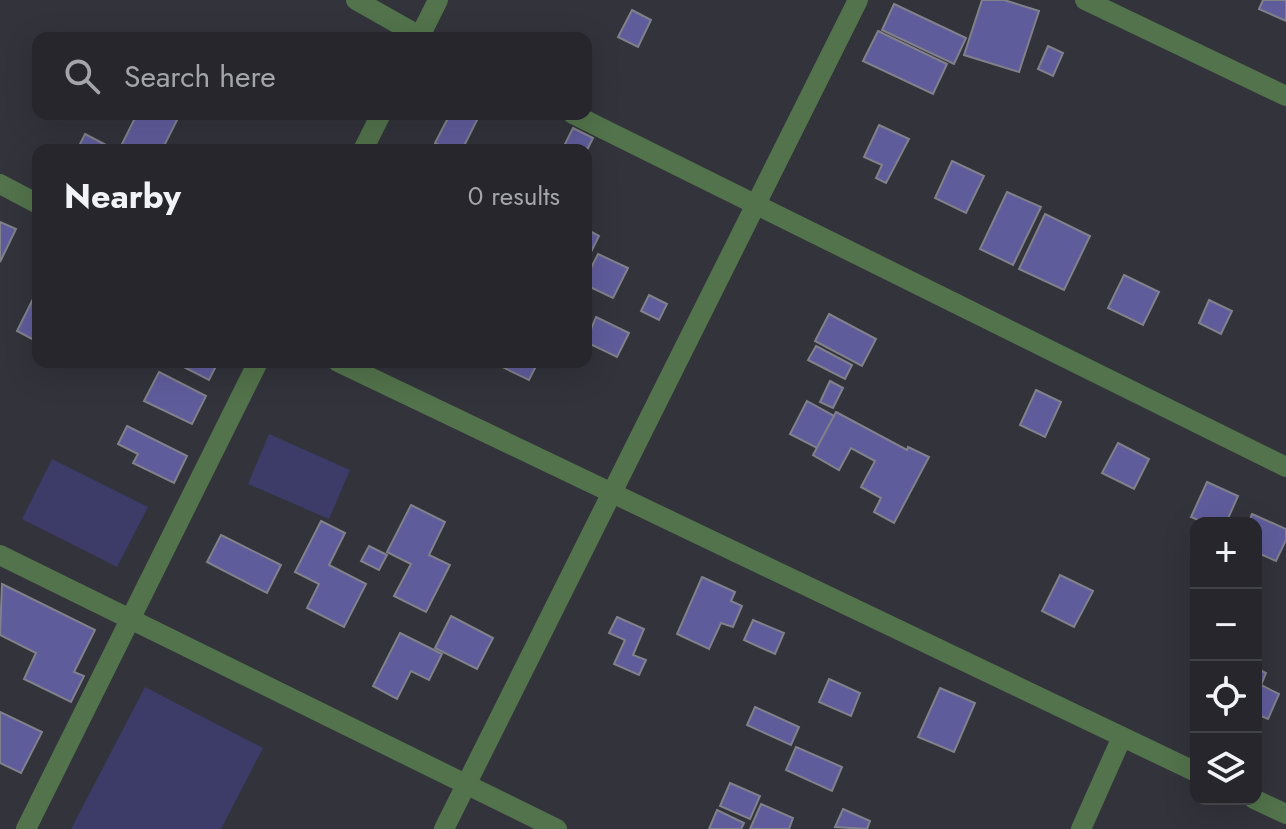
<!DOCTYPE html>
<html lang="en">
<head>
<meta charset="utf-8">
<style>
	:root { --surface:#26262c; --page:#323238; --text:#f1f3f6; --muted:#a4a5a9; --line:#424348 }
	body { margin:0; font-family:Jost,sans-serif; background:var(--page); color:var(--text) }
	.controls { position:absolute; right:24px; bottom:24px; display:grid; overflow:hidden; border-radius:16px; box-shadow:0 8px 32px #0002 }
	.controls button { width:72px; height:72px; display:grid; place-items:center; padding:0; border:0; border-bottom:2px solid var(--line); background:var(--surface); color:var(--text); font:40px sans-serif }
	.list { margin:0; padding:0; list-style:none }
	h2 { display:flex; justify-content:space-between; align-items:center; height:104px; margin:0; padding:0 32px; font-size:34px }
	h2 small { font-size:26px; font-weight:400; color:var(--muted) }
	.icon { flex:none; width:44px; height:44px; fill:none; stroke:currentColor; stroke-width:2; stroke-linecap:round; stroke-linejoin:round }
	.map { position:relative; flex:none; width:1286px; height:829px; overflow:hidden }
	.search { position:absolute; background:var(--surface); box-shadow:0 8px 32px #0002; left:32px; top:32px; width:560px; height:88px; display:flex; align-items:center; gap:20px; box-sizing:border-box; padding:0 28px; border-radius:16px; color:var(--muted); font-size:30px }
	.panel { position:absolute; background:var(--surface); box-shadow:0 8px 32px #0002; left:32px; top:144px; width:560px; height:224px; border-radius:16px }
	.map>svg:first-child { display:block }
	.green { fill:#3d3b68 }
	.building { fill:#5f5c9c; stroke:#81818b; stroke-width:2 }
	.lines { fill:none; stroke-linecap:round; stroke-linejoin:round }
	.minor { stroke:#52734b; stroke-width:20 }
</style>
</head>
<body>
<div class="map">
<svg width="1286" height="829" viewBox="0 0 1286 829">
	<rect width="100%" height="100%" fill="#32333b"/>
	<g class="green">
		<polygon points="269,434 350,470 329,519 248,484"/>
		<polygon points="52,459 148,507 117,567 22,519"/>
		<polygon points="145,687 263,748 221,829 71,829"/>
	</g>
	<g class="building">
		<polygon points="982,0 1004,0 1039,11 1019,72 964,55"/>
		<polygon points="1263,0 1286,0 1286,21 1259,9"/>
		<polygon points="894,4 966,38 954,64 882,30"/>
		<polygon points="632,10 651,20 638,47 618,37"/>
		<polygon points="878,31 947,64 933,94 863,61"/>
		<polygon points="1048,46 1063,53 1053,76 1038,69"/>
		<polygon points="137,114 180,114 162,150 119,150"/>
		<polygon points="450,114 480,114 462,150 449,150 435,143"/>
		<polygon points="879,125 909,139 886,183 876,178 882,165 864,157"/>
		<polygon points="573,128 593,138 586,152 586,150 562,150"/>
		<polygon points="85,134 106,145 103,150 77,150"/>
		<polygon points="952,161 984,176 966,213 935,198"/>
		<polygon points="1007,192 1041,207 1013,265 980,249"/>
		<polygon points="1045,214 1090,236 1064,290 1019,269"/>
		<polygon points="0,222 16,229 0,262"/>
		<polygon points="586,229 599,236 586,262"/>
		<polygon points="598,254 628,268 613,298 586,285 586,278"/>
		<polygon points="1124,275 1159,292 1143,325 1108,308"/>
		<polygon points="38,289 38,342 17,331"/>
		<polygon points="649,295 667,304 659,320 641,311"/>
		<polygon points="1209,300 1232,311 1221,334 1199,323"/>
		<polygon points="829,314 876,339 862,366 815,341"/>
		<polygon points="596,317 629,333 617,357 586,342"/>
		<polygon points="816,346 852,365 845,379 808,360"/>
		<polygon points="174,362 218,362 209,380"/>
		<polygon points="492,362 538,362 529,380"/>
		<polygon points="159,372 206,396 192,424 144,401"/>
		<polygon points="830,381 843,388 833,408 820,402"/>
		<polygon points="1036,390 1061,402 1045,437 1020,425"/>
		<polygon points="807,401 834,416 817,448 790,434"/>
		<polygon points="836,412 907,450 908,447 929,457 894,523 874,512 881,498 861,487 875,461 851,448 839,470 813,455"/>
		<polygon points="127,426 187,456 174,483 133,463 138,454 118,444"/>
		<polygon points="1118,443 1149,459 1134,489 1102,473"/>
		<polygon points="1207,482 1238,496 1226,523 1205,523 1191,517"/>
		<polygon points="411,505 445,522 429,555 450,565 426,612 394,596 411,564 387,552"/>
		<polygon points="1252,514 1286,529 1286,540 1276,561 1256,552 1256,523 1248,523"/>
		<polygon points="321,521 345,533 329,565 366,584 344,627 307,608 319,584 295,572"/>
		<polygon points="221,535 281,565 267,593 207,562"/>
		<polygon points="369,546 387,555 379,570 361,561"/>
		<polygon points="1060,575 1093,591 1074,627 1042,611"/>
		<polygon points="702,577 735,592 731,601 742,606 733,627 721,623 709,649 677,634"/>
		<polygon points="2,584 95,630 74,672 84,676 71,702 24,679 36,653 0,635"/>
		<polygon points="451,616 493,638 477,669 435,648"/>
		<polygon points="617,617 644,629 633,655 646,660 639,675 614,664 625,640 609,633"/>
		<polygon points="753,620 784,633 775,654 744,640"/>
		<polygon points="400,633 442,654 429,680 411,671 397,699 373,686"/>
		<polygon points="1256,668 1266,673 1261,685 1279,694 1268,719 1256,714"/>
		<polygon points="829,679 860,693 851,716 819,702"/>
		<polygon points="940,688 975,703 954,752 918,737"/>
		<polygon points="755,707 799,727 791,745 747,725"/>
		<polygon points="0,712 42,732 21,773 0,763"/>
		<polygon points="796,747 842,767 832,791 786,770"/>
		<polygon points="730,783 760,796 750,819 720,806"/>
		<polygon points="761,804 793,818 789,829 750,829"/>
		<polygon points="843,809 870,821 867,829 835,827"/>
		<polygon points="717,810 744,823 741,829 709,829"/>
	</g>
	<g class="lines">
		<g class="minor">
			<polyline points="356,0 423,38"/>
			<polyline points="1085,0 1286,96"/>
			<polyline points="419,38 438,0"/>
			<polyline points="573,114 1286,467"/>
			<polyline points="363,150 381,114"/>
			<polyline points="0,184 38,204"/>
			<polyline points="338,362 1196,772"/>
			<polyline points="0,555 557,829"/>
			<polyline points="1254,799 1286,814"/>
			<polyline points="26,829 258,362"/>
			<polyline points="444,829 858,0"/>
			<polyline points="1081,829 1122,737"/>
		</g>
	</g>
</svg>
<div class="controls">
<button>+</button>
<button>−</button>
<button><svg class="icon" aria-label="locate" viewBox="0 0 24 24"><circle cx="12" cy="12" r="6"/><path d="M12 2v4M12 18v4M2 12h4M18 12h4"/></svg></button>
<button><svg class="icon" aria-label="layers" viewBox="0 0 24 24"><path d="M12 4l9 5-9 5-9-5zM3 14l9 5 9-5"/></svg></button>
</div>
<div class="search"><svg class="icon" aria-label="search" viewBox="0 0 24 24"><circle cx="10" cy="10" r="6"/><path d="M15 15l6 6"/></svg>Search here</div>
<section class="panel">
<h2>Nearby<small>0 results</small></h2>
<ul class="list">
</ul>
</section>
</div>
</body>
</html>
